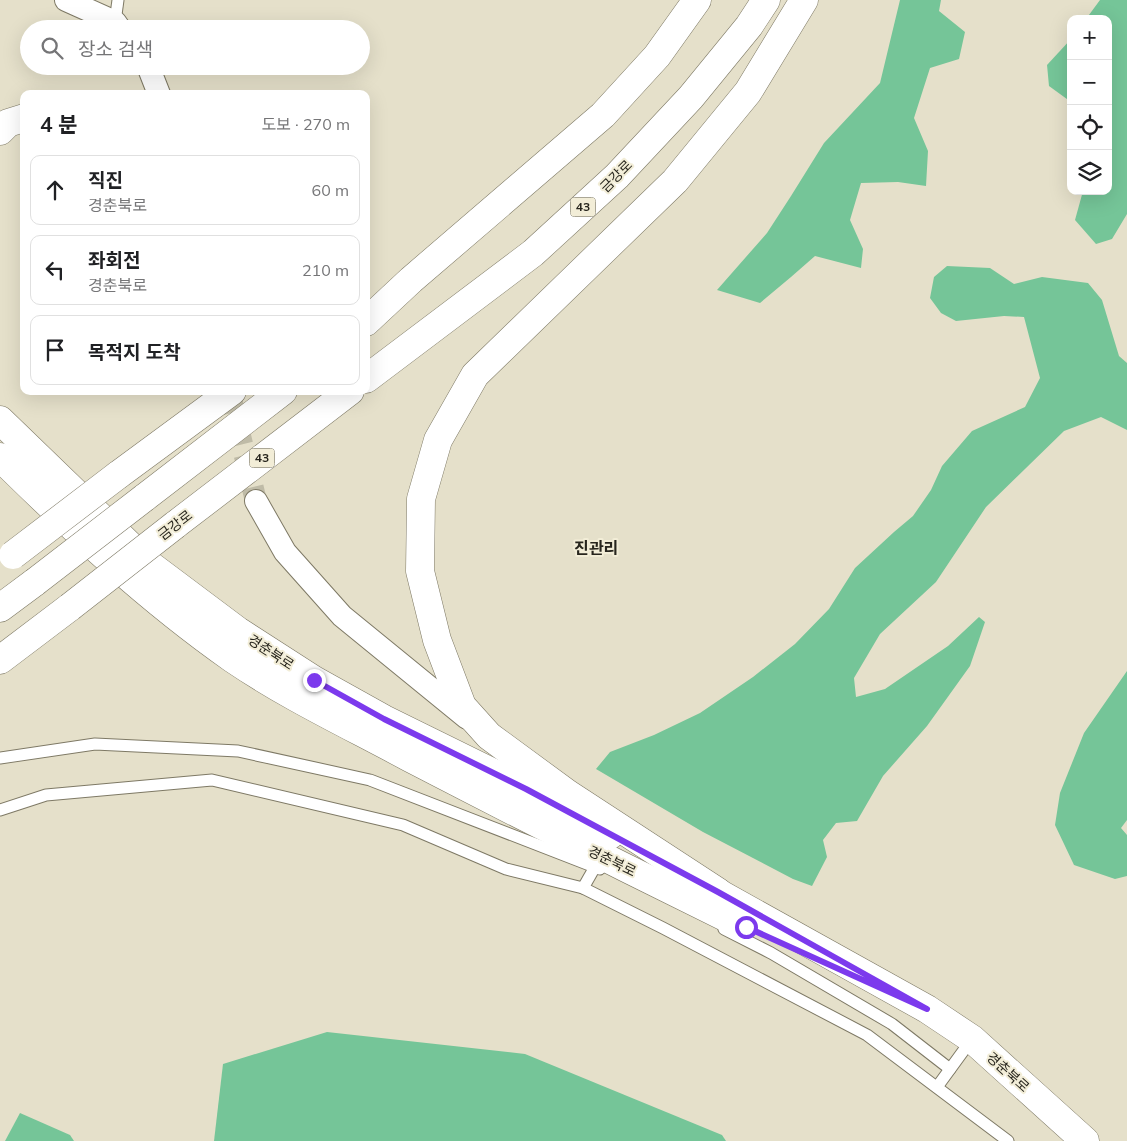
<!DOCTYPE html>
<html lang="ko">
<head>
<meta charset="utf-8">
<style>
	:root { --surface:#fff; --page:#f6f6f6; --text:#202124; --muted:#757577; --line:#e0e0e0 }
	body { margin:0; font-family:Mulish,"Noto Sans KR",sans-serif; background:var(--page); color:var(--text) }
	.controls { position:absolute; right:15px; top:15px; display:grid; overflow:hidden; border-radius:10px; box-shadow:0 5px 20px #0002 }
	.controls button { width:45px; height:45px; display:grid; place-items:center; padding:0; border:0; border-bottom:1px solid var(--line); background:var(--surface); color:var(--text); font:25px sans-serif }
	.stop { position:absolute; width:15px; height:15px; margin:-11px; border:4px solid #7c3aed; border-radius:50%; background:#fff }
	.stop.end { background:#7c3aed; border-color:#fff; box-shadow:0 1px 5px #0008 }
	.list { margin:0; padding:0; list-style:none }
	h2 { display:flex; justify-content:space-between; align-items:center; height:65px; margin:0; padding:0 20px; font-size:21px }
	h2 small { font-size:16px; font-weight:400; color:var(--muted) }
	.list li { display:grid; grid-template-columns:32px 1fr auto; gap:15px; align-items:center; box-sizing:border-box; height:70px; margin:0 10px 10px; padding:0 10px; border:1px solid var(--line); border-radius:10px }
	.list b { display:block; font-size:19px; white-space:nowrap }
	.list p { margin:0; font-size:16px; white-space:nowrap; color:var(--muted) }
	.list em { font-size:16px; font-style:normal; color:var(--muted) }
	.icon { flex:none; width:28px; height:28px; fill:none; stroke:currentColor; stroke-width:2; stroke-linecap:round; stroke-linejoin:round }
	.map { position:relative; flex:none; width:1127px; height:1141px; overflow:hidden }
	.search { position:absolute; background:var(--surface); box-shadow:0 5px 20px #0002; left:20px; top:20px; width:350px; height:55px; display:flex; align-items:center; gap:12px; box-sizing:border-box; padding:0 18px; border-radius:28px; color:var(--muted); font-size:19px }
	.panel { position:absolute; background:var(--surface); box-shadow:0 5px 20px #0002; left:20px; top:90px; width:350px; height:305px; border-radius:10px }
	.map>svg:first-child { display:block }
	.green { fill:#75c598 }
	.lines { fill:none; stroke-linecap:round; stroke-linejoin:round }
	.street-tunnel { stroke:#bfbba7; stroke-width:22; stroke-dasharray:22 11; stroke-linecap:butt }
	.lane-casing { stroke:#7e7965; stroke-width:13 }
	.street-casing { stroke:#7e7965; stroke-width:24 }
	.secondary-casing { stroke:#7e7965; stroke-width:29 }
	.highway-casing { stroke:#7e7965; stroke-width:29 }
	.lane { stroke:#fff; stroke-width:11 }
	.street { stroke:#fff; stroke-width:22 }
	.secondary { stroke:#fff; stroke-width:28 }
	.highway { stroke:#fff; stroke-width:28 }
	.highway-bridge-casing { stroke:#7e7965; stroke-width:29; stroke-linecap:butt }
	.highway-bridge { stroke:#fff; stroke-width:28 }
	.route { stroke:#7c3aed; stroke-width:6 }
	.labels { text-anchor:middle; stroke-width:4; stroke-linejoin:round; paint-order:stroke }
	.shield { fill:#f2edd7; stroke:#646155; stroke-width:1 }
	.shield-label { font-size:12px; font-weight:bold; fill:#27251d }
	.street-label { font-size:14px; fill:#27251d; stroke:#f2edd7 }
	.quarter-label { font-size:16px; font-weight:bold; fill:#27251d; stroke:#f2edd7 }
</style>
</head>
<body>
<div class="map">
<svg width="1127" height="1141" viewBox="0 0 1127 1141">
	<rect width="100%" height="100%" fill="#e5e0ca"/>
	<g class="green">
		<polygon points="900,0 941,0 939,11 965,32 959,59 930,68 914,118 928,151 926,186 898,182 861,183 850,220 863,249 861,268 815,256 791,277 760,303 717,290 767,233 791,196 824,143 880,83"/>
		<polygon points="1100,0 1127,0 1127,214 1112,239 1096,244 1075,220 1083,191 1108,191 1108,19 1086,19"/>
		<polygon points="1071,39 1071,102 1049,86 1047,65"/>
		<polygon points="947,266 990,268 1014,284 1042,277 1088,283 1102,300 1119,356 1127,363 1127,430 1101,417 1064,431 986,507 936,582 880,634 854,678 856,697 885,689 948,646 979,617 985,622 970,666 927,726 883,776 857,821 836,823 823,840 827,857 812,886 793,879 703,832 596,769 610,752 654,735 700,713 753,677 795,644 829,609 855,568 894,532 913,516 931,490 942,466 972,431 1025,407 1040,378 1024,317 1004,316 956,321 941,313 930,298 934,277"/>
		<polygon points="1127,671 1127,820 1121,828 1127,835 1127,876 1115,879 1074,865 1055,825 1060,793 1084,733"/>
		<polygon points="327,1032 525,1054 722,1135 726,1141 214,1141 223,1064"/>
		<polygon points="20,1113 70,1135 74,1141 5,1141"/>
	</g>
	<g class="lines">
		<polyline class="street-tunnel" points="229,391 256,501"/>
		<g class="lane-casing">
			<g id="lane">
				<polyline points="115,22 118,0"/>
				<polyline points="0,758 95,744 238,751 370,780 600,869"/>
				<polyline points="0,810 46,795 212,780 403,825 506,869 583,888 663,928 867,1035 1008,1141"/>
				<polyline points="583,888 595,867"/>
				<polyline points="724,929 771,953 892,1024 950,1069"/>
				<polyline points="937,1087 972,1039"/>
			</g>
		</g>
		<g class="street-casing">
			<g id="street">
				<polyline points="66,0 115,22 120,29"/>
				<polyline points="148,66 159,94"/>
				<polyline points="256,501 285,552 342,616 467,718"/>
			</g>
		</g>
		<g class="secondary-casing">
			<g id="secondary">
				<polyline points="0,420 150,565 238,631 314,680 384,719 526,789 610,835"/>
				<path d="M0,457C73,529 149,600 233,659C289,697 351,726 410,758C518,814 627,869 737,923"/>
				<polyline points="697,881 927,1009 972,1039 1085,1141"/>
			</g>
		</g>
		<g class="highway-casing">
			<g id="highway">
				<polyline points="0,131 8,123 24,118"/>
				<polyline points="366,322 411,280 603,115 657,56 697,0"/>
				<polyline points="366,379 533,253 617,176 691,97 749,26 766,0"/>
				<polyline points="118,475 232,391"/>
				<polyline points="144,498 283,391"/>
				<polyline points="175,525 350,391"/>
				<polyline points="0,608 35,582"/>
				<polyline points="0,660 70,607"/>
				<polyline points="718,892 568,794 489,736 462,706 437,640 420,571 421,499 438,440 475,375 675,181 748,92 804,0"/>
			</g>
		</g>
		<use href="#lane" class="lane"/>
		<use href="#street" class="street"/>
		<use href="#secondary" class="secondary"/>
		<use href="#highway" class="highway"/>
		<g class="highway-bridge-casing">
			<g id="highway-bridge">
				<polyline points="13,555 118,475"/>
				<polyline points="35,582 144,498"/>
				<polyline points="70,607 175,525"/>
			</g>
		</g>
		<use href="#highway-bridge" class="highway-bridge"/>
	</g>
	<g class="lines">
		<polyline class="route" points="314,680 384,719 526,789 718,892 927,1009 746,927"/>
	</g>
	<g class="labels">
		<g class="shield">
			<rect x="570.5" y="197.5" width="25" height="19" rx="4"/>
			<rect x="249.5" y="448.5" width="25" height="19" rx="4"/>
		</g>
		<g class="shield-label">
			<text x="583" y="211">43</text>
			<text x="262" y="462">43</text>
		</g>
		<g class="street-label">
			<text transform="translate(616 176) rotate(-45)" y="5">금강로</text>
			<text transform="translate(175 525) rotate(-38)" y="5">금강로</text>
			<text transform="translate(271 652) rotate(33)" y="5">경춘북로</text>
			<text transform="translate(612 861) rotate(26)" y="5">경춘북로</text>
			<text transform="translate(1008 1072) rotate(42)" y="5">경춘북로</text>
		</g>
		<g class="quarter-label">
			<text x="596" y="554">진관리</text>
		</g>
	</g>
</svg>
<div class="controls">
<button>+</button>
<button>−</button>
<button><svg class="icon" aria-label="locate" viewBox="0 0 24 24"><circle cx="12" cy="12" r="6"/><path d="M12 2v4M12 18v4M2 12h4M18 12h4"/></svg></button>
<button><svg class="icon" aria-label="layers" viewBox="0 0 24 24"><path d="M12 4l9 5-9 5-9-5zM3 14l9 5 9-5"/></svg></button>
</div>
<div class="stop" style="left:746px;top:927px"></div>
<div class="stop end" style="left:314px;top:680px"></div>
<div class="search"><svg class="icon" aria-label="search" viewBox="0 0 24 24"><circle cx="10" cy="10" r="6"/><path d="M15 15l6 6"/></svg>장소 검색</div>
<section class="panel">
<h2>4 분<small>도보 · 270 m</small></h2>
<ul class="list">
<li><svg class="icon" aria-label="ahead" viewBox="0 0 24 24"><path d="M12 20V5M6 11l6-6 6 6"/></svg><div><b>직진</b><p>경춘북로</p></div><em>60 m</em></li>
<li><svg class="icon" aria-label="left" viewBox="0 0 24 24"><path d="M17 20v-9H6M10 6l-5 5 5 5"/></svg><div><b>좌회전</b><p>경춘북로</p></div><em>210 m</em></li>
<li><svg class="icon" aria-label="arrive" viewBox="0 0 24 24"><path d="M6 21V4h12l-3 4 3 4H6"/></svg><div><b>목적지 도착</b></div></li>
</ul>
</section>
</div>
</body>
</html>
